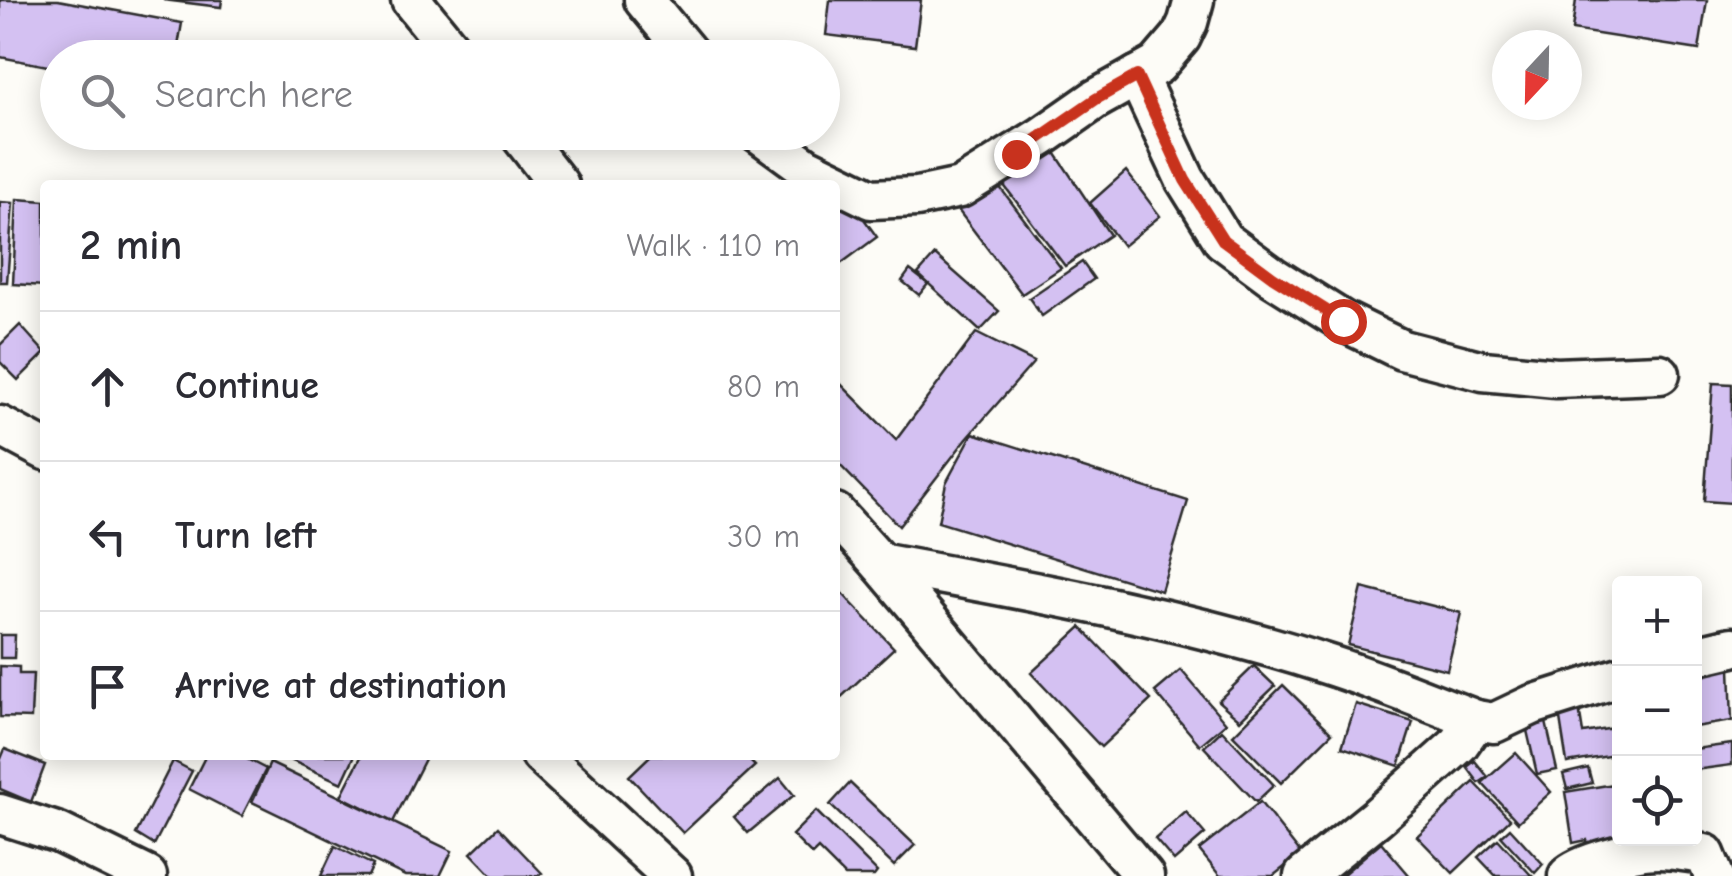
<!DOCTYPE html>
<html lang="en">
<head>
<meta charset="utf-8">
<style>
	:root { --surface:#fff; --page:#f7f7f7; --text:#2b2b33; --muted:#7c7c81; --line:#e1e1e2 }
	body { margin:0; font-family:"Comic Neue",sans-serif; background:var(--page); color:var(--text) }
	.controls { position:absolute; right:30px; bottom:30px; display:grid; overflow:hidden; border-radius:10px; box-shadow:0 5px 25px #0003 }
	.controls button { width:90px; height:90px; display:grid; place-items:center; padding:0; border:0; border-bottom:2px solid var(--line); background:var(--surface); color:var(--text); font:50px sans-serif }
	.compass { position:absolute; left:1492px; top:30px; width:90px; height:90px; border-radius:50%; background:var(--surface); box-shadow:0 5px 25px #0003; rotate:202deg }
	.stop { position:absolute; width:30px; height:30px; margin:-22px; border:8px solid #c8321e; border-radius:50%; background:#fff }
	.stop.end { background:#c8321e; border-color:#fff; box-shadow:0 2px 10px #0008 }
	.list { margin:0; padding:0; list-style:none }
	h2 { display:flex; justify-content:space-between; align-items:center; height:130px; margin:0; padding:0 40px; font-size:42px }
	h2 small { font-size:32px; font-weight:400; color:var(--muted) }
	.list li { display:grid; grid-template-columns:65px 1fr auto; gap:30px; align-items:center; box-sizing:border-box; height:150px; padding:0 40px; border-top:2px solid var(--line) }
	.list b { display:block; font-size:38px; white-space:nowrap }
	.list em { font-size:32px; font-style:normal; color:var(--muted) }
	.icon { flex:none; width:55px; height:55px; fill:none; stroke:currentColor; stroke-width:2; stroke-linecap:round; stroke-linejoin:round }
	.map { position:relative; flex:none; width:1732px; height:876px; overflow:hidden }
	.search { position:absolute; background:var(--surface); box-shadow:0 5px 25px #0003; left:40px; top:40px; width:800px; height:110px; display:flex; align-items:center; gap:25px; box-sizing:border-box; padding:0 35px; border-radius:55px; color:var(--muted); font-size:38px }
	.panel { position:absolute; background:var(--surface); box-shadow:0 5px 25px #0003; left:40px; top:180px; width:800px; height:580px; border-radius:10px }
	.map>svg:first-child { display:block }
	.building { fill:#d4c1f2; stroke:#2b2b2b; stroke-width:2.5 }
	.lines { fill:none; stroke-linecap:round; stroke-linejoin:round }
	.minor-casing { stroke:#2b2b2b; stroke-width:45 }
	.minor { stroke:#fdfcf7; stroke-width:38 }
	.route { stroke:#c8321e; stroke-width:12 }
</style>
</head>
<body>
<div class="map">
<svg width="1732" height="876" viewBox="0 0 1732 876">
	<rect width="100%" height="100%" fill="#fdfcf7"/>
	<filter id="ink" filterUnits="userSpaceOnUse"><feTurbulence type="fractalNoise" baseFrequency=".01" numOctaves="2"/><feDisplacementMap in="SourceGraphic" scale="20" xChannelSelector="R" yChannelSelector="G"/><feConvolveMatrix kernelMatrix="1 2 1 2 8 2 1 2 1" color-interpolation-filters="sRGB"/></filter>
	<g filter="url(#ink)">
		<g class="building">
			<polygon points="0,0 58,0 182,23 176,58 58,58 58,68 0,57"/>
			<polygon points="163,0 222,0 221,7"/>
			<polygon points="830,0 921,0 915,46 826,35"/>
			<polygon points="1576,0 1707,0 1699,50 1572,30"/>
			<polygon points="1052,148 1110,235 1065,266 1000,180"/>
			<polygon points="1126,171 1160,216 1123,246 1090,203"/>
			<polygon points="996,182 1061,268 1022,294 955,206"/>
			<polygon points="846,194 877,237 835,268 835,201"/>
			<polygon points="17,199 45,201 45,286 13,284"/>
			<polygon points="0,202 13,203 7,282 0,282"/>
			<polygon points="935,255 999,311 980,331 918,274"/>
			<polygon points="1082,262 1094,279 1042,316 1029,298"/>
			<polygon points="910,270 928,284 919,295 902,281"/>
			<polygon points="20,325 45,353 18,380 0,362 0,345"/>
			<polygon points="976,333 1034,362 967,438 899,526 835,460 835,378 896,440"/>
			<polygon points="1713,383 1732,384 1732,503 1704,501"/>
			<polygon points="973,433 1188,501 1161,591 938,522 946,483"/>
			<polygon points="1362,588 1461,613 1447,670 1348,645"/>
			<polygon points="839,590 894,648 835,703 835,594"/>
			<polygon points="1081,627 1151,700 1101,747 1031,673"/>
			<polygon points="0,635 15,635 14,658 0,658"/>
			<polygon points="1714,659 1716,670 1730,668 1732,721 1694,727 1694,662"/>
			<polygon points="0,666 19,667 19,674 33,674 31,718 0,717"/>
			<polygon points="1254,666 1275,686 1240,720 1218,701"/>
			<polygon points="1181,670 1226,723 1200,745 1155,692"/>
			<polygon points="1283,685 1332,733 1281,783 1233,735"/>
			<polygon points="1577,696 1583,733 1620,727 1620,754 1567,763 1557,700"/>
			<polygon points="1356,704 1413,722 1399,766 1342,747"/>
			<polygon points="1543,709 1557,770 1537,774 1523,713"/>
			<polygon points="1222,730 1274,785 1256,802 1204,747"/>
			<polygon points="1732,744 1732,765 1694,770 1694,749"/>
			<polygon points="5,749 45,765 31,802 0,789 0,761"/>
			<polygon points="1516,753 1551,792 1518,822 1482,783"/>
			<polygon points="206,755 239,755 266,769 242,816 189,789"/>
			<polygon points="284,755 355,755 342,783 283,757"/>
			<polygon points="362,755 427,755 393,822 341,796"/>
			<polygon points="651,755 744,755 755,766 683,833 629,776"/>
			<polygon points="173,761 192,771 154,845 136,834"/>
			<polygon points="1475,761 1488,777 1479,783 1467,767"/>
			<polygon points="270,763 452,851 440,876 405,876 252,802"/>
			<polygon points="1588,768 1592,783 1567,789 1563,774"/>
			<polygon points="780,778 794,795 748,833 734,817"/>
			<polygon points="1474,782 1510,819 1453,873 1417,836"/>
			<polygon points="850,783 915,845 894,866 830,805"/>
			<polygon points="1614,784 1620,817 1620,838 1588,848 1587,840 1573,843 1565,792"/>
			<polygon points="1260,802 1301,854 1273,876 1220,876 1199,850"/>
			<polygon points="816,811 877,872 874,876 845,876 818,849 812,855 792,835"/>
			<polygon points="1186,812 1205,834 1174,861 1155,839"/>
			<polygon points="498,827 542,873 538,876 493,876 471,853"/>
			<polygon points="1510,828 1543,864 1535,873 1501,836"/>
			<polygon points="1498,839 1530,874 1532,876 1496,876 1478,857"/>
			<polygon points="1381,842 1410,876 1341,876"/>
			<polygon points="335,846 373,865 368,876 321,876"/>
		</g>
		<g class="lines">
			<g class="minor-casing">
				<g id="minor">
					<polyline points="411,0 458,58"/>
					<polyline points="644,0 692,58"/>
					<polyline points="1137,76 1185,179 1223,240 1273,277 1343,321 1402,350 1483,371 1556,378 1660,374"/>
					<polyline points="518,132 559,185"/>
					<polyline points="758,132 806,167 871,199 917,197 960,188 1043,136 1096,99 1157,65 1181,37 1188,22 1194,0"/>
					<polyline points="0,426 45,450"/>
					<polyline points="835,513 880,563 1144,876"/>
					<path d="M880,563C1030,591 1181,617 1326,664C1377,680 1426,701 1476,720"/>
					<polyline points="1694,656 1732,647"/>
					<polyline points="541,755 672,876"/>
					<polyline points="0,814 59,833 147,876"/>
					<polyline points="1304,876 1376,818 1459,744 1476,720 1494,723 1532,705 1620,677"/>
					<path d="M1568,876C1580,863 1639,849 1658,849C1673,849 1690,852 1705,854L1714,876"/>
				</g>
			</g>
			<use href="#minor" class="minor"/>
		</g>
	</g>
	<g class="lines" filter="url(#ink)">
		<polyline class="route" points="1016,154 1096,99 1137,76 1185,180 1223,240 1273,277 1343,321"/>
	</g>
</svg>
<div class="controls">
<button>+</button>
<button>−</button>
<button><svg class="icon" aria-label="locate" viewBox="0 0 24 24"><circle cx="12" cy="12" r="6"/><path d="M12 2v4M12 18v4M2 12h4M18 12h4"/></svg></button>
</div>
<svg class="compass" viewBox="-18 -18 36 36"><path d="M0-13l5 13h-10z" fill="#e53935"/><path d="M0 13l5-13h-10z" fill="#7c7c81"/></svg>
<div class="stop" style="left:1343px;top:321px"></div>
<div class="stop end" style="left:1016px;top:154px"></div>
<div class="search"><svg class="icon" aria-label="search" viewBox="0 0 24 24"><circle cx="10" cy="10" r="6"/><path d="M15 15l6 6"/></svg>Search here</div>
<section class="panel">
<h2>2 min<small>Walk · 110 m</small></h2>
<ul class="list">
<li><svg class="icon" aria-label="ahead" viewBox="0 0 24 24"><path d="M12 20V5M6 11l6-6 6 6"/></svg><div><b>Continue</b></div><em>80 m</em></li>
<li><svg class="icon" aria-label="left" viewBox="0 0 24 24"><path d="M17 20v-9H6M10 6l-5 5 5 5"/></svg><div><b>Turn left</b></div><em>30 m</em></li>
<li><svg class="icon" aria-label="arrive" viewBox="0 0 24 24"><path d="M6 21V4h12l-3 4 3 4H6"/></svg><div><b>Arrive at destination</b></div></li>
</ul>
</section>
</div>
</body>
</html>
